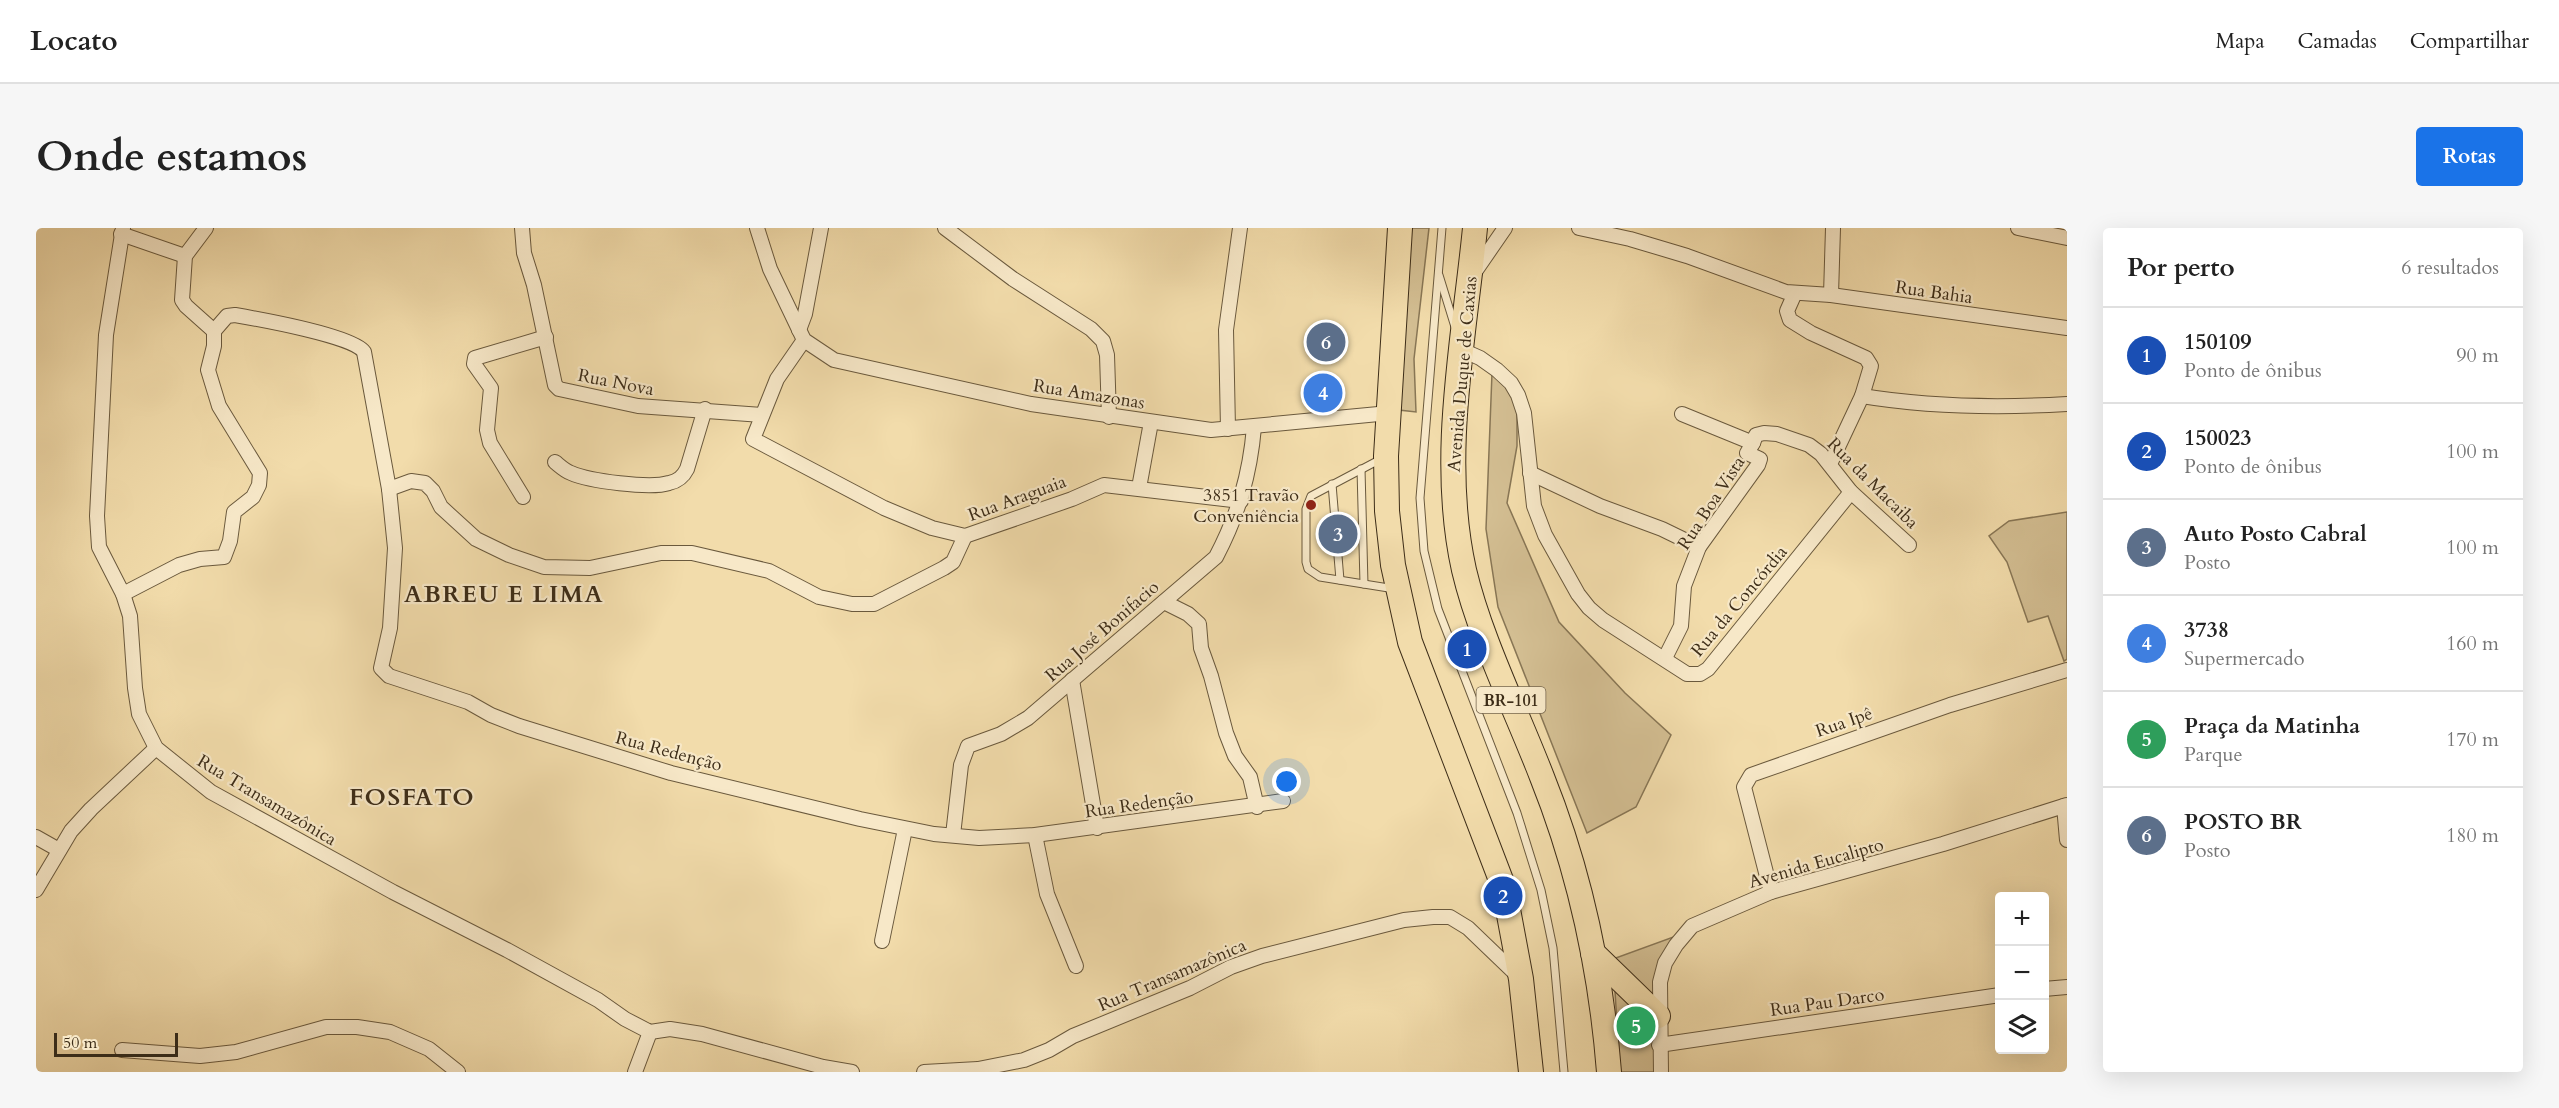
<!DOCTYPE html>
<html lang="pt">
<head>
<meta charset="utf-8">
<style>
	:root { --surface:#fff; --page:#f6f6f6; --text:#222; --muted:#767676; --line:#e0e0e0; --accent:#1a73e8 }
	body { margin:0; font-family:Cardo,serif; background:var(--page); color:var(--text) }
	.controls { position:absolute; right:18px; bottom:18px; display:grid; overflow:hidden; border-radius:6px; box-shadow:0 6px 24px #0002 }
	.controls button { width:54px; height:54px; display:grid; place-items:center; padding:0; border:0; border-bottom:2px solid var(--line); background:var(--surface); color:var(--text); font:30px sans-serif }
	.scale { position:absolute; left:18px; bottom:15px; width:124px; box-sizing:border-box; padding-left:6px; border:3px solid #3d2d18; border-top:0; font-size:16px; line-height:21px; white-space:nowrap; color:#3d2d18; -webkit-text-stroke:4px #f7e8c8; paint-order:stroke }
	.you { position:absolute; left:1251px; top:554px; width:21px; height:21px; margin:-15px; border:4px solid #fff; border-radius:50%; background:#1a73e8; box-shadow:0 0 0 9px #1a73e833 }
	.badge { display:grid; place-items:center; width:39px; height:39px; border-radius:50%; background:var(--accent); color:#fff; font-size:20px; font-weight:700 }
	.pin { position:absolute; translate:-50% -50%; border:3px solid #fff; box-shadow:0 2px 6px #0006 }
	.list { margin:0; padding:0; list-style:none }
	h2 { display:flex; justify-content:space-between; align-items:center; height:78px; margin:0; padding:0 24px; font-size:26px }
	h2 small { font-size:20px; font-weight:400; color:var(--muted) }
	.list li { display:grid; grid-template-columns:39px 1fr auto; gap:18px; align-items:center; box-sizing:border-box; height:96px; padding:0 24px; border-top:2px solid var(--line) }
	.list b { display:block; font-size:22px; white-space:nowrap }
	.list p { margin:0; font-size:20px; white-space:nowrap; color:var(--muted) }
	.list em { font-size:20px; font-style:normal; color:var(--muted) }
	.icon { flex:none; width:33px; height:33px; fill:none; stroke:currentColor; stroke-width:2; stroke-linecap:round; stroke-linejoin:round }
	.map { position:relative; flex:none; width:2031px; height:844px; overflow:hidden; border-radius:6px }
	header { display:flex; align-items:center; gap:36px; box-sizing:border-box; height:84px; padding:0 30px; background:var(--surface); border-bottom:2px solid var(--line) }
	header strong { font-size:28px }
	nav { display:flex; gap:33px; margin-inline-start:auto; font-size:21px }
	.intro { display:flex; align-items:center; justify-content:space-between; box-sizing:border-box; height:144px; padding:0 36px }
	h1 { margin:0; font-size:42px }
	.button { padding:15px 27px; border-radius:6px; background:var(--accent); color:#fff; font-size:21px; font-weight:700 }
	main { display:flex; gap:36px; padding:0 36px }
	aside { flex:1; background:var(--surface); border-radius:6px; box-shadow:0 6px 24px #0002 }
	.map>svg:first-child { display:block }
	.green { fill:#d3be92; stroke:#887655; stroke-width:1.5 }
	.lines { fill:none; stroke-linecap:round; stroke-linejoin:round }
	.lane-casing { stroke:#6a593d; stroke-width:9 }
	.street-casing { stroke:#6a593d; stroke-width:16 }
	.highway-casing { stroke:#3d2d18; stroke-width:26 }
	.lane { stroke:#f7e8c8; stroke-width:7 }
	.street { stroke:#f7e8c8; stroke-width:14 }
	.highway { stroke:#f2dcab; stroke-width:24 }
	.poi-dot { fill:#8f2418; stroke:#f7e8c8; stroke-width:2 }
	.labels { text-anchor:middle; stroke-width:4.5; stroke-linejoin:round; paint-order:stroke }
	.shield { fill:#f7e8c8; stroke:#75654d; stroke-width:1.5 }
	.shield-label { font-size:16px; font-weight:bold; fill:#3d2d18 }
	.street-label { font-size:18px; fill:#3d2d18; stroke:#f7e8c8 }
	.poi-label { font-size:18px; fill:#3d2d18; stroke:#f7e8c8; text-anchor:end }
	.district-label { font-size:24px; font-weight:bold; letter-spacing:1.5px; fill:#3d2d18; stroke:#f7e8c8 }
</style>
</head>
<body>
<header>
<strong>Locato</strong>
<nav><a>Mapa</a><a>Camadas</a><a>Compartilhar</a></nav>
</header>
<div class="intro"><h1>Onde estamos</h1><a class="button">Rotas</a></div>
<main>
<div class="map">
<svg width="2031" height="844" viewBox="0 0 2031 844">
	<rect width="100%" height="100%" fill="#f2dcab"/>
	<filter id="stains"><feTurbulence type="fractalNoise" baseFrequency=".00333" numOctaves="4"/><feColorMatrix values="0 0 0 0 .2 0 0 0 0 .09 0 0 0 0 .02 0 0 0 .5 -.17"/></filter>
	<radialGradient id="worn" r=".72"><stop offset=".6" stop-color="#630" stop-opacity="0"/><stop offset="1" stop-color="#630" stop-opacity=".3"/></radialGradient>
	<g class="green">
		<polygon points="1370,0 1393,0 1378,131 1380,184 1363,182"/>
		<polygon points="1456,145 1481,154 1481,218 1471,275 1523,394 1589,465 1635,507 1600,579 1551,605 1462,379 1450,301"/>
		<polygon points="2031,284 2031,431 2028,433 2012,388 1992,394 1971,334 1953,308 1973,293"/>
		<polygon points="1640,708 1619,752 1619,844 1584,844 1577,731"/>
	</g>
	<g class="lines">
		<g class="lane-casing">
			<g id="lane">
				<polyline points="1406,0 1384,270 1388,323 1402,381 1481,585 1505,662 1517,720 1528,844"/>
				<polyline points="1403,47 1419,99"/>
				<polyline points="1345,231 1275,268 1270,281 1270,334 1272,341 1284,349 1359,361"/>
				<polyline points="1325,241 1328,356"/>
				<polyline points="1296,256 1304,352"/>
			</g>
		</g>
		<g class="street-casing">
			<g id="street">
				<polyline points="87,0 70,107 61,288 63,319 87,366 94,388 99,460 103,486 120,520 175,564 357,664 471,722 562,772 589,791 614,804 634,801 666,806 787,839 816,844"/>
				<polyline points="170,0 149,28 146,72 150,78 178,103"/>
				<polyline points="486,0 488,25 498,57 519,157 523,161 602,178 726,187"/>
				<polyline points="721,0 734,41 768,112 798,132 995,176 1175,202 1353,185"/>
				<polyline points="909,0 977,51 1055,101 1067,113 1071,127 1073,189"/>
				<polyline points="1543,0 1594,11 1651,28 1750,64 1795,67 2031,100"/>
				<polyline points="1982,0 2031,10"/>
				<polyline points="85,6 149,28"/>
				<polyline points="1438,45 1469,0"/>
				<polyline points="1759,65 1751,83 1754,92 1775,105 1830,130 1835,138 1826,168 1794,236"/>
				<polyline points="1795,67 1797,0"/>
				<polyline points="763,102 769,86 785,0"/>
				<polyline points="768,112 741,151 717,211 848,280 896,300 929,308 1036,271 1068,257 1205,273"/>
				<polyline points="1426,122 1444,130 1461,142 1475,155 1482,167 1488,185 1498,278 1509,307 1542,366 1553,380 1567,392 1651,446 1664,446 1672,441 1815,264"/>
				<path d="M1826,168C1893,179 1963,180 2031,176"/>
				<polyline points="1646,186 1717,215 1720,207 1728,205 1741,206 1773,217 1785,226 1815,264 1873,317"/>
				<polyline points="1192,201 1190,102 1204,0"/>
				<path d="M519,234C524,238 529,243 535,245C553,253 614,261 633,255C642,253 647,249 651,241L669,181"/>
				<polyline points="1494,245 1564,278 1626,301 1663,319"/>
				<polyline points="1103,260 1115,194"/>
				<polyline points="353,261 375,253 389,255 397,263 405,279 440,311 473,327 508,339 554,340 625,325 656,325 733,343 783,369 816,376 838,376 908,340 917,334 929,308"/>
				<polyline points="487,269 454,215 451,202 455,160 438,136 439,130 510,109"/>
				<path d="M87,366L143,337L164,331L188,329L194,313L198,284L217,269L223,257L224,245L183,178L172,142L178,118V103L191,88L199,87C222,91 318,108 328,124L353,261L359,320L354,400L345,440L353,448L432,474L455,487L483,498L635,545L824,591L898,606L943,610L999,607L1247,573"/>
				<polyline points="1128,374 1152,386 1163,396 1165,420 1175,448 1190,505 1199,528 1214,549 1221,579"/>
				<polyline points="1629,430 1645,398 1648,358 1663,319 1722,237 1724,231 1711,225 1717,215"/>
				<polyline points="1036,452 1061,600"/>
				<polyline points="2028,578 2031,612"/>
				<path d="M917,607L925,537L932,518L965,506L992,490L1180,329C1202,287 1214,247 1218,199"/>
				<polyline points="999,607 1011,666 1040,738"/>
				<polyline points="0,609 23,622"/>
				<polyline points="0,662 35,603 55,581 120,520"/>
				<polyline points="1735,664 1708,559 1715,547 1914,477 2031,442"/>
				<polyline points="846,713 869,601"/>
				<polyline points="2008,761 2031,759"/>
				<polyline points="1623,817 1964,767"/>
				<polyline points="86,822 164,828 200,824 290,799 321,799 354,804 393,821 422,844"/>
				<polyline points="599,844 614,804"/>
				<polyline points="888,844 942,841 988,832 1013,822 1037,808 1154,760 1195,739 1226,728 1368,692 1397,689 1414,689 1432,700 1482,748"/>
				<polyline points="1625,844 1624,754 1629,735 1640,717 1656,698 1735,664 1907,616 2031,577"/>
			</g>
		</g>
		<g class="highway-casing">
			<g id="highway">
				<polyline points="1364,0 1350,228 1351,283 1357,337 1374,414 1468,660 1485,751 1495,844"/>
				<path d="M1439,0C1428,112 1403,230 1428,342C1444,410 1481,484 1506,549C1544,644 1565,743 1573,844"/>
				<polyline points="1557,725 1622,788"/>
			</g>
		</g>
		<use href="#lane" class="lane"/>
		<use href="#street" class="street"/>
		<use href="#highway" class="highway"/>
	</g>
	<circle class="poi-dot" cx="1275" cy="277" r="6"/>
	<g class="labels">
		<rect class="shield" x="1440.5" y="459" width="69" height="26" rx="4.5"/>
		<g class="shield-label">
			<text x="1475" y="478">BR-101</text>
		</g>
		<g class="street-label">
			<text transform="translate(1898 64) rotate(8)" y="6">Rua Bahia</text>
			<text transform="translate(1426 146) rotate(-85)" y="6">Avenida Duque de Caxias</text>
			<text transform="translate(580 154) rotate(11)" y="6">Rua Nova</text>
			<text transform="translate(1053 166) rotate(9)" y="6">Rua Amazonas</text>
			<text transform="translate(1837 255) rotate(45)" y="6">Rua da Macaiba</text>
			<text transform="translate(981 270) rotate(-20)" y="6">Rua Araguaia</text>
			<text transform="translate(1675 275) rotate(-57)" y="6">Rua Boa Vista</text>
			<text transform="translate(1703 373) rotate(-50)" y="6">Rua da Concórdia</text>
			<text transform="translate(1066 403) rotate(-41)" y="6">Rua José Bonifacio</text>
			<text transform="translate(1808 494) rotate(-19)" y="6">Rua Ipê</text>
			<text transform="translate(633 523) rotate(15)" y="6">Rua Redenção</text>
			<text transform="translate(231 572) rotate(31)" y="6">Rua Transamazônica</text>
			<text transform="translate(1103 576) rotate(-8)" y="6">Rua Redenção</text>
			<text transform="translate(1780 635) rotate(-16)" y="6">Avenida Eucalipto</text>
			<text transform="translate(1136 747) rotate(-23)" y="6">Rua Transamazônica</text>
			<text transform="translate(1791 774) rotate(-8)" y="6">Rua Pau Darco</text>
		</g>
		<g class="poi-label">
			<text x="1263" y="273">3851 Travão<tspan x="1263" dy="21">Conveniência</tspan></text>
		</g>
		<g class="district-label">
			<text x="468" y="374">ABREU E LIMA</text>
			<text x="376" y="577">FOSFATO</text>
		</g>
	</g>
	<rect width="100%" height="100%" filter="url(#stains)"/>
	<rect width="100%" height="100%" fill="url(#worn)"/>
</svg>
<div class="controls">
<button>+</button>
<button>−</button>
<button><svg class="icon" aria-label="layers" viewBox="0 0 24 24"><path d="M12 4l9 5-9 5-9-5zM3 14l9 5 9-5"/></svg></button>
</div>
<div class="scale">50 m</div>
<div class="you"></div>
<div class="pin badge" style="left:1431px;top:421px;background:#1a4fb4">1</div>
<div class="pin badge" style="left:1467px;top:668px;background:#1a4fb4">2</div>
<div class="pin badge" style="left:1302px;top:306px;background:#5c6f8a">3</div>
<div class="pin badge" style="left:1287px;top:165px;background:#3f7fe0">4</div>
<div class="pin badge" style="left:1600px;top:798px;background:#2e9e5b">5</div>
<div class="pin badge" style="left:1290px;top:114px;background:#5c6f8a">6</div>
</div>
<aside>
<h2>Por perto<small>6 resultados</small></h2>
<ul class="list">
<li><span class="badge" style="background:#1a4fb4">1</span><div><b>150109</b><p>Ponto de ônibus</p></div><em>90 m</em></li>
<li><span class="badge" style="background:#1a4fb4">2</span><div><b>150023</b><p>Ponto de ônibus</p></div><em>100 m</em></li>
<li><span class="badge" style="background:#5c6f8a">3</span><div><b>Auto Posto Cabral</b><p>Posto</p></div><em>100 m</em></li>
<li><span class="badge" style="background:#3f7fe0">4</span><div><b>3738</b><p>Supermercado</p></div><em>160 m</em></li>
<li><span class="badge" style="background:#2e9e5b">5</span><div><b>Praça da Matinha</b><p>Parque</p></div><em>170 m</em></li>
<li><span class="badge" style="background:#5c6f8a">6</span><div><b>POSTO BR</b><p>Posto</p></div><em>180 m</em></li>
</ul>
</aside>
</main>
</body>
</html>
